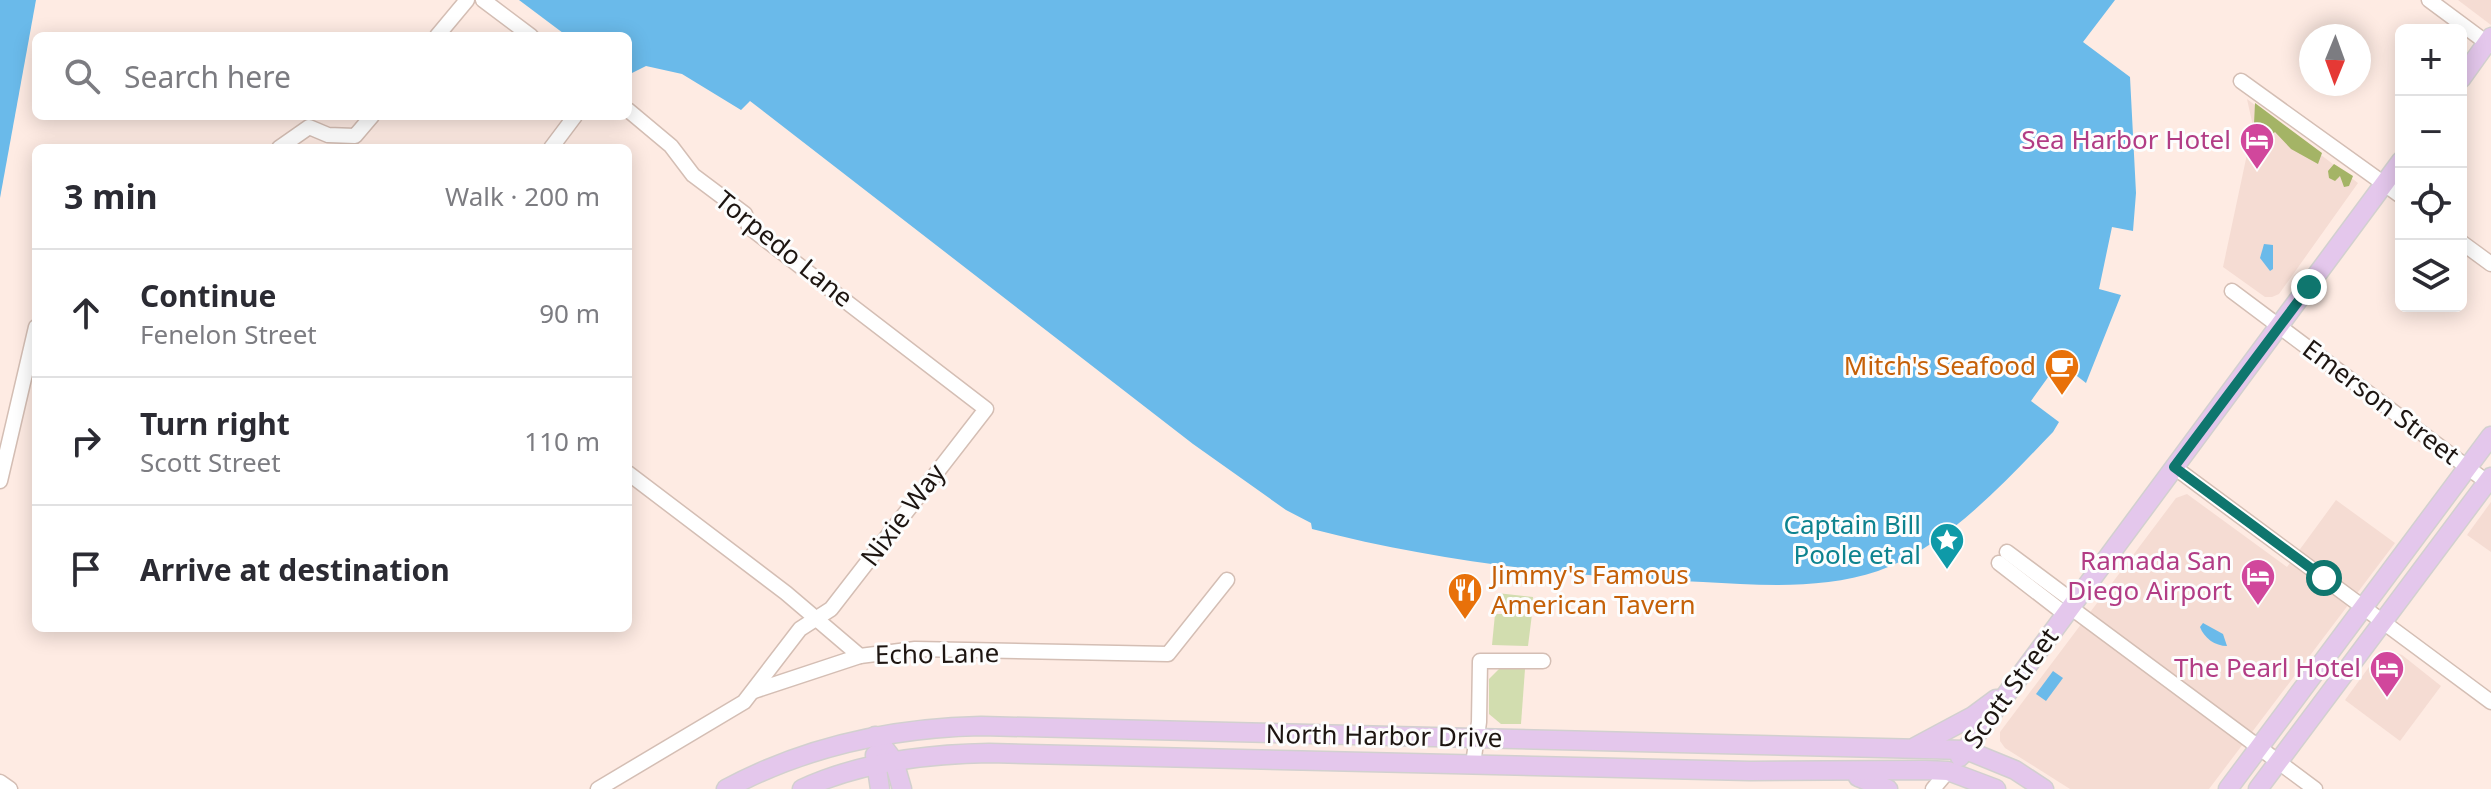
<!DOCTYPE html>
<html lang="en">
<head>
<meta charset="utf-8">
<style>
	:root { --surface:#fff; --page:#f2f2f3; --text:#2b2b33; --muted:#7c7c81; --line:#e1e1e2 }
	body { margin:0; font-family:"Noto Sans",sans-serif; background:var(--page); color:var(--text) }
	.controls { position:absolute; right:24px; top:24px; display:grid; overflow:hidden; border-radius:12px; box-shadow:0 4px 20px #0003 }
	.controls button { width:72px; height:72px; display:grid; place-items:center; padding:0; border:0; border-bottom:2px solid var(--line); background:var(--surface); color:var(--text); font:40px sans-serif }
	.compass { position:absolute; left:2299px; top:24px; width:72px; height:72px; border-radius:50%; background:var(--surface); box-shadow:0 4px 20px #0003; rotate:181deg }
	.stop { position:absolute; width:24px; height:24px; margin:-18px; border:6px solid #0f766e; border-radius:50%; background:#fff }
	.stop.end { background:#0f766e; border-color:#fff; box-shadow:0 2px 8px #0008 }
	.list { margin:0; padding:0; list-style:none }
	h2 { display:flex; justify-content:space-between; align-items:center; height:104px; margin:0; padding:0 32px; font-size:34px }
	h2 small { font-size:26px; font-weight:400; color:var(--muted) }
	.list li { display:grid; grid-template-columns:52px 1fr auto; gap:24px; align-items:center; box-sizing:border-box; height:128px; padding:0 32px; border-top:2px solid var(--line) }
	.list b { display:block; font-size:30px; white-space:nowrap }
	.list p { margin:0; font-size:26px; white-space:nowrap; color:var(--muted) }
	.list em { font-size:26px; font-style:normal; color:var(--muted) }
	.icon { flex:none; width:44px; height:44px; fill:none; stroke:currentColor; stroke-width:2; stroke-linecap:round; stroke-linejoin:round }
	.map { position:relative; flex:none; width:2491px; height:789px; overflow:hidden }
	.search { position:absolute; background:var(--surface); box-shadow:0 4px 20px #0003; left:32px; top:32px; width:600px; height:88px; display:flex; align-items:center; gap:20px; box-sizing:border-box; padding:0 28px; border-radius:12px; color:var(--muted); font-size:30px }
	.panel { position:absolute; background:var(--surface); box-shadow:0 4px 20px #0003; left:32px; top:144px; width:600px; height:488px; border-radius:12px }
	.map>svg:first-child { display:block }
	.commercial { fill:#f5dcd3 }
	.green { fill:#d2ddaf }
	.forest { fill:#a4b466 }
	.water { fill:#6abaea }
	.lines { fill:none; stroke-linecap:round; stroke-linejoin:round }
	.minor-casing { stroke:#d4beb4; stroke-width:17 }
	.major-casing { stroke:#d2d0cf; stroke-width:21 }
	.minor { stroke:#fff; stroke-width:14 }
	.major { stroke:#e4c7ec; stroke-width:18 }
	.route { stroke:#0f766e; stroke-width:10 }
	.labels { text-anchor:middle; stroke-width:6; stroke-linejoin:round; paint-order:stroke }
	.hotel-label { font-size:26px; fill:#b23c85; stroke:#fdfdfd; text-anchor:end }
	.street-label { font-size:26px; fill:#1d1511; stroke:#fdfdfd }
	.food-label { font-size:26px; fill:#c56008; stroke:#fdfdfd; text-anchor:end }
	.culture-label { font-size:26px; fill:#0d838f; stroke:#fdfdfd; text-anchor:end }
</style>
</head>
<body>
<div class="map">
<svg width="2491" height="789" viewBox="0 0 2491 789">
	<rect width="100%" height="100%" fill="#feebe3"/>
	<g class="commercial">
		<polygon points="2458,0 2491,0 2491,25"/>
		<polygon points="2247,99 2358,183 2279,294 2272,297 2265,297 2223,267 2253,126"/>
		<polygon points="2187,494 2287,567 2336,500 2395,543 2209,789 2070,789 2005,748 2000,741 2000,732 2176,498"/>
		<polygon points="2491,502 2491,552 2467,535"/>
		<polygon points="2391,651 2402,655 2441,686 2400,741 2345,700 2377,656"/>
	</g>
	<g class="green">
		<polygon points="1497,593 1533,597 1532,608 1496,608"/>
		<polygon points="1495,614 1532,614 1528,646 1492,645"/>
		<polygon points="1500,668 1525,669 1521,724 1501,724 1489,714 1489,679"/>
	</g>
	<g class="forest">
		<polygon points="2255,103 2322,153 2318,164 2291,149 2275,132 2271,135 2254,124"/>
		<polygon points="2334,164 2353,176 2349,186 2344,187 2340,176 2335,181 2329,178 2328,171"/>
	</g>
	<g class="water">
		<polygon points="0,0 36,0 0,198"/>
		<path d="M519,0H2115L2083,42L2130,77L2136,193L2133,231L2112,227L2099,289L2121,295L2086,383L2059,362L2031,401L2059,422L2053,432C2004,483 1946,547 1878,571C1821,590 1761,585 1703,582C1572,577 1439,562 1312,529L1311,523L1286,510L1193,444L750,101L741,110L682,74L646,66L628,75V36H567Z"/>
		<polygon points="2264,244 2273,245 2273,269 2270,271 2260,258"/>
		<path d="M2203,623L2223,634L2227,646C2215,646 2204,638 2200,627Z"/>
		<polygon points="2053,671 2063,678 2046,701 2036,694"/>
	</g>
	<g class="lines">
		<g class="minor-casing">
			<g id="minor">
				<polyline points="483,0 531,36"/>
				<polyline points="2429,0 2491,46"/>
				<polyline points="437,36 467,0"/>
				<polyline points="2241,81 2401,196"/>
				<polyline points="279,148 309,127 328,135 355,136 372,116"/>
				<polyline points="551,148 575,116"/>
				<polyline points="2461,242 2491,264"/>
				<polyline points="2232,291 2491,485"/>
				<polyline points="2174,467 2491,702"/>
				<polyline points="628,473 786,593 860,656 915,649 1168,654 1227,580"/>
				<polyline points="0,481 36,327"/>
				<polyline points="2007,552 2074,602"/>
				<polyline points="1999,563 2065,614"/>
				<polyline points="2070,607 2315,789"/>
				<polyline points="754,691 860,656"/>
				<polyline points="1473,764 1479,722 1480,661 1543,661"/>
				<polyline points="0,782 10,789"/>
				<polyline points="598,789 744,702 800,629 831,609 986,409 749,227 745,214 693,175 671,146 628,110"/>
				<polyline points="1933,789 1948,771"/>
			</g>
		</g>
		<g class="major-casing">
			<g id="major">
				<polyline points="2461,79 2491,37"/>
				<polyline points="875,736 894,761 902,789"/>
				<polyline points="1915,747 1973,716 1996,699"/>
				<polyline points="875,755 880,789"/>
				<polyline points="1960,757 2401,161"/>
				<polyline points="1858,777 1888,789"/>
				<path d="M726,789C806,746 890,728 981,726L1966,750L2015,770L2044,789"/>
				<path d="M802,789C860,762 925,754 989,753L1750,771L1925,770L1948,771L1996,789"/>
				<polyline points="2228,789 2491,436"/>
				<polyline points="2258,789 2491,477"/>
			</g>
		</g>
		<use href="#minor" class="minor"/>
		<use href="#major" class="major"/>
	</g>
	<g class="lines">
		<polyline class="route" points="2309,287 2174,467 2324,578"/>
	</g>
	<defs>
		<g id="hotel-pin" transform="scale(1.8)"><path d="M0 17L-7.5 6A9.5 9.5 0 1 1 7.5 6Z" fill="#d1479c" stroke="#fdfdfd"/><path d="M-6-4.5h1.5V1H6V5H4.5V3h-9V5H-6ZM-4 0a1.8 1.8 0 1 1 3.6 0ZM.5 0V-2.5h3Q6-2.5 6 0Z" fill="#fff"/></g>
		<g id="cafe-pin" transform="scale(1.8)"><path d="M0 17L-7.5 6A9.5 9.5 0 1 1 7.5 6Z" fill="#e8710a" stroke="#fdfdfd"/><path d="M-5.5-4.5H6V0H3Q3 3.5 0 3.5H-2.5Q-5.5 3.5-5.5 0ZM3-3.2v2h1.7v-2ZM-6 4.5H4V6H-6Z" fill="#fff"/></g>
		<g id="sight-pin" transform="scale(1.8)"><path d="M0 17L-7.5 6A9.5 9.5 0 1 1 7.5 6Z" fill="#0f9aa8" stroke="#fdfdfd"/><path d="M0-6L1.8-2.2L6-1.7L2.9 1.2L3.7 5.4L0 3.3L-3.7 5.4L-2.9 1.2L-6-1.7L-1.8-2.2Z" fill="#fff"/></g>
		<g id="restaurant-pin" transform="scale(1.8)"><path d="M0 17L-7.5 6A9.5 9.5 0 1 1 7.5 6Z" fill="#e8710a" stroke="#fdfdfd"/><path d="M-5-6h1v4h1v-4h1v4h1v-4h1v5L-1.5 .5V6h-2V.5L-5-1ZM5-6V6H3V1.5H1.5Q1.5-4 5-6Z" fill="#fff"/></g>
	</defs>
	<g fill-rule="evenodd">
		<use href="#hotel-pin" x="2257" y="140"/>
		<use href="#cafe-pin" x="2062" y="366"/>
		<use href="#sight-pin" x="1947" y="540"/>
		<use href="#hotel-pin" x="2258" y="576"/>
		<use href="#restaurant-pin" x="1465" y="590"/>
		<use href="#hotel-pin" x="2387" y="668"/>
	</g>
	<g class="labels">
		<g class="hotel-label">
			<text x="2231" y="149">Sea Harbor Hotel</text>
			<text x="2232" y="570">Ramada San<tspan x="2232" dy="30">Diego Airport</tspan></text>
			<text x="2361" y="677">The Pearl Hotel</text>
		</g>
		<g class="street-label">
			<text transform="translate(784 249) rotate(39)" y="9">Torpedo Lane</text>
			<text transform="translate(2381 402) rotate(37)" y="9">Emerson Street</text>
			<text transform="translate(903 515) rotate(-53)" y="9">Nixie Way</text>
			<text transform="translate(937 654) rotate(-1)" y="9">Echo Lane</text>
			<text transform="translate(2011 688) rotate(-54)" y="9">Scott Street</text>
			<text transform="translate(1384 736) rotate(1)" y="9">North Harbor Drive</text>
		</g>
		<g class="food-label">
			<text x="2036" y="375">Mitch's Seafood</text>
			<text x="1491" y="584" text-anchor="start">Jimmy's Famous<tspan x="1491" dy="30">American Tavern</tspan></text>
		</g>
		<g class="culture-label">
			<text x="1921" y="534">Captain Bill<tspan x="1921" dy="30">Poole et al</tspan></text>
		</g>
	</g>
</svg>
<div class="controls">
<button>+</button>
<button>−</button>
<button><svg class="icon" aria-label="locate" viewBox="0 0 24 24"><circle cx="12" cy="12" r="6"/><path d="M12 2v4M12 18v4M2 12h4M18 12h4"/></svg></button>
<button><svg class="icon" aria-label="layers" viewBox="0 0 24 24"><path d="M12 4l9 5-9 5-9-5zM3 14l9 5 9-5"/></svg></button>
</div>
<svg class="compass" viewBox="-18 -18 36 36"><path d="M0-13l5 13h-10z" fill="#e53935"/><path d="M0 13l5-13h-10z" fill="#7c7c81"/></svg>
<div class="stop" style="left:2324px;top:578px"></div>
<div class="stop end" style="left:2309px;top:287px"></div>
<div class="search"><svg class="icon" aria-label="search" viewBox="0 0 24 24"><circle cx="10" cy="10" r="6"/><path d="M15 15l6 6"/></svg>Search here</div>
<section class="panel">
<h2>3 min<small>Walk · 200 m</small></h2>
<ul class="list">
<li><svg class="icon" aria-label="ahead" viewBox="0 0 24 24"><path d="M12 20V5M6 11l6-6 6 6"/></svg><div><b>Continue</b><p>Fenelon Street</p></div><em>90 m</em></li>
<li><svg class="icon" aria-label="right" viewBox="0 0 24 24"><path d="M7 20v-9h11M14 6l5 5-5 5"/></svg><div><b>Turn right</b><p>Scott Street</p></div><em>110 m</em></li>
<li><svg class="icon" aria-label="arrive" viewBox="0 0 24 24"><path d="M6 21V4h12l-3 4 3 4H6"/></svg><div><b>Arrive at destination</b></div></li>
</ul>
</section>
</div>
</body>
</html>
